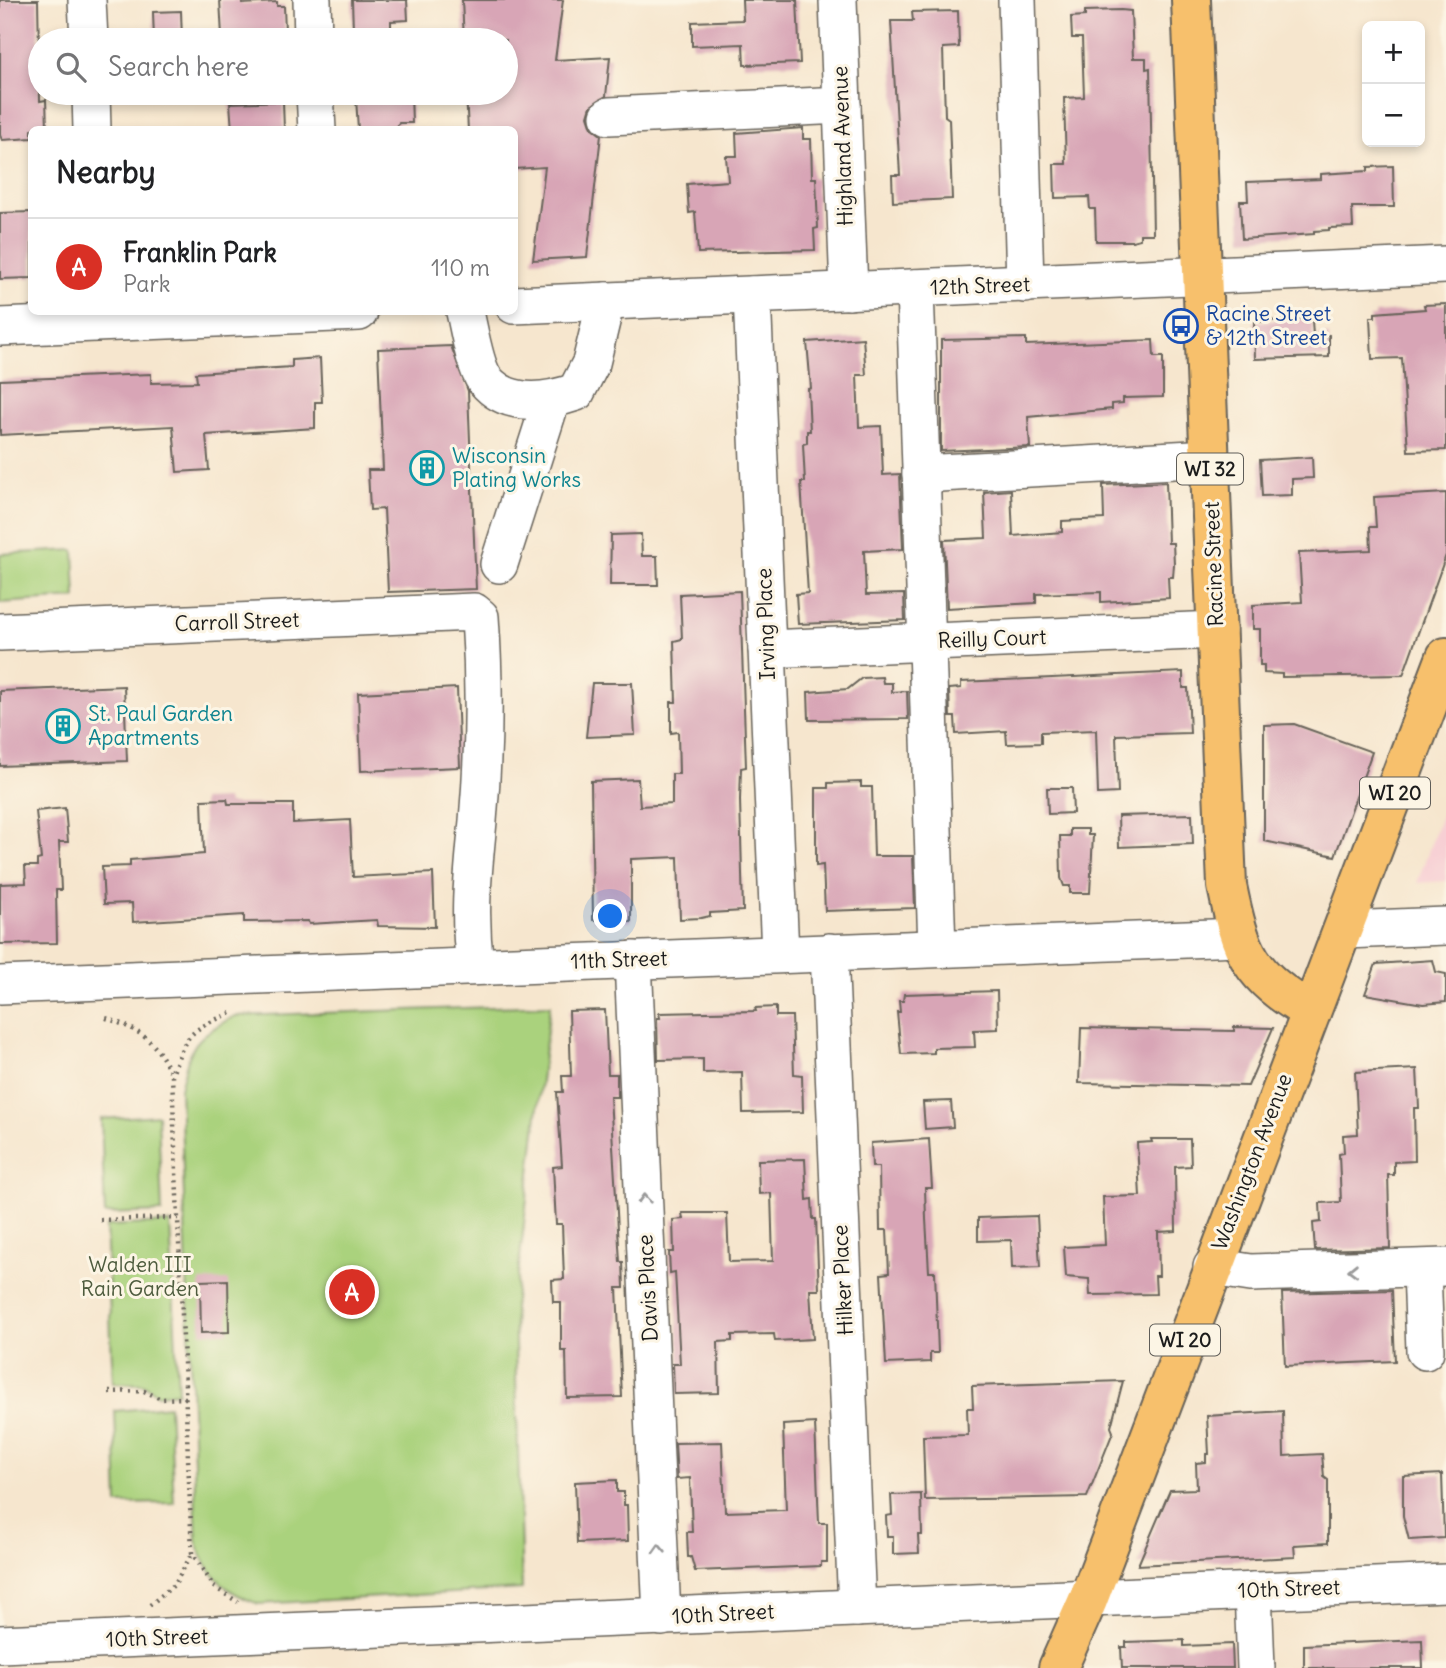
<!DOCTYPE html>
<html lang="en">
<head>
<meta charset="utf-8">
<style>
	:root { --surface:#fff; --page:#f2f2f2; --text:#202124; --muted:#757577; --line:#e0e0e0; --accent:#d93025 }
	body { margin:0; font-family:Delius,sans-serif; background:var(--page); color:var(--text) }
	.controls { position:absolute; right:21px; top:21px; display:grid; overflow:hidden; border-radius:10px; box-shadow:0 4px 10px #0003 }
	.controls button { width:63px; height:63px; display:grid; place-items:center; padding:0; border:0; border-bottom:2px solid var(--line); background:var(--surface); color:var(--text); font:35px sans-serif }
	.you { position:absolute; left:611px; top:917px; width:24px; height:24px; margin:-18px; border:5px solid #fff; border-radius:50%; background:#1a73e8; box-shadow:0 0 0 10px #1a73e833 }
	.badge { display:grid; place-items:center; width:46px; height:46px; border-radius:50%; background:var(--accent); color:#fff; font-size:23px; font-weight:700 }
	.pin { position:absolute; translate:-50% -50%; border:4px solid #fff; box-shadow:0 2px 7px #0006 }
	.list { margin:0; padding:0; list-style:none }
	h2 { display:flex; justify-content:space-between; align-items:center; height:91px; margin:0; padding:0 28px; font-size:30px }
	h2 small { font-size:23px; font-weight:400; color:var(--muted) }
	.list li { display:grid; grid-template-columns:46px 1fr auto; gap:21px; align-items:center; box-sizing:border-box; height:98px; padding:0 28px; border-top:2px solid var(--line) }
	.list b { display:block; font-size:26px; white-space:nowrap }
	.list p { margin:0; font-size:23px; white-space:nowrap; color:var(--muted) }
	.list em { font-size:23px; font-style:normal; color:var(--muted) }
	.icon { flex:none; width:38px; height:38px; fill:none; stroke:currentColor; stroke-width:2; stroke-linecap:round; stroke-linejoin:round }
	.map { position:relative; flex:none; width:1446px; height:1668px; overflow:hidden }
	.search { position:absolute; background:var(--surface); box-shadow:0 4px 10px #0003; left:28px; top:28px; width:490px; height:77px; display:flex; align-items:center; gap:18px; box-sizing:border-box; padding:0 24px; border-radius:38px; color:var(--muted); font-size:26px }
	.panel { position:absolute; background:var(--surface); box-shadow:0 4px 10px #0003; left:28px; top:126px; width:490px; height:189px; border-radius:10px }
	.map>svg:first-child { display:block }
	.built { fill:#f7cfd4 }
	.green { fill:#aad27d; stroke:#63774c; stroke-width:2 }
	.building { fill:#d8a5b6 }
	.lines { fill:none; stroke-linecap:round; stroke-linejoin:round }
	.minor-casing { stroke:#68635a; stroke-width:40 }
	.major-casing { stroke:#68635a; stroke-width:42 }
	.path { stroke:#68635a; stroke-width:4.5; stroke-dasharray:2 5; stroke-linecap:butt }
	.minor { stroke:#fff; stroke-width:37 }
	.major { stroke:#f7c06c; stroke-width:38 }
	.oneway { stroke:#999 }
	.labels { text-anchor:middle; stroke-width:6; stroke-linejoin:round; paint-order:stroke }
	.shield { fill:#fcf5e5; stroke:#5f5d58; stroke-width:2 }
	.shield-label { font-size:19px; font-weight:bold; fill:#1c1c1c }
	.street-label { font-size:21px; fill:#1c1c1c; stroke:#fcf5e5 }
	.transit-label { font-size:21px; fill:#164399; stroke:#fcf5e5; text-anchor:start }
	.culture-label { font-size:21px; fill:#0d838f; stroke:#fcf5e5; text-anchor:start }
	.park-label { font-size:21px; fill:#4e5c3e; stroke:#fcf5e5 }
</style>
</head>
<body>
<div class="map">
<svg width="1446" height="1668" viewBox="0 0 1446 1668">
	<rect width="100%" height="100%" fill="#fcf5e5"/>
	<filter id="ink" filterUnits="userSpaceOnUse"><feTurbulence type="fractalNoise" baseFrequency=".0143" numOctaves="2"/><feDisplacementMap in="SourceGraphic" scale="14" xChannelSelector="R" yChannelSelector="G"/><feConvolveMatrix kernelMatrix="1 2 1 2 8 2 1 2 1" color-interpolation-filters="sRGB"/></filter>
	<filter id="wash" filterUnits="userSpaceOnUse"><feTurbulence type="fractalNoise" baseFrequency=".00686" numOctaves="4" result="noise"/><feDisplacementMap in="SourceGraphic" scale="28" xChannelSelector="R" yChannelSelector="G"/><feGaussianBlur stdDeviation="1.57" result="paint"/><feColorMatrix in="noise" values="0 0 0 0 0 0 0 0 0 0 0 0 0 0 0 0 0 1.4 0 .05"/><feComposite in="paint" operator="in"/></filter>
	<g filter="url(#wash)">
		<rect width="100%" height="100%" fill="#f6e6ce"/>
		<polygon class="built" points="1446,802 1446,881 1417,883"/>
		<g class="green">
			<polygon points="74,550 76,598 0,603 0,554"/>
			<path d="M550,1005L514,1308L522,1589L259,1604C226,1593 208,1576 197,1543L180,1089C191,1043 193,1039 235,1016Z"/>
			<polygon points="158,1115 162,1212 105,1214 101,1119"/>
			<polygon points="170,1223 178,1392 158,1394 143,1384 113,1383 106,1226"/>
			<polygon points="169,1406 174,1503 118,1504 115,1411"/>
		</g>
		<g id="blocks">
			<g class="building">
				<polygon points="0,0 38,0 40,101 46,100 47,127 32,130 32,138 2,140 0,135"/>
				<polygon points="220,0 242,0 242,4 277,2 277,6 284,6 285,31 222,36"/>
				<polygon points="352,0 407,0 408,20 391,21 391,29 353,30"/>
				<polygon points="462,0 563,0 555,60 610,57 606,96 591,106 588,116 592,128 601,135 587,257 533,260 545,167 514,169 514,130 468,130 466,93 506,93 506,40 464,40"/>
				<polygon points="742,0 797,0 800,63 744,65 743,44 692,46 692,22 743,20"/>
				<polygon points="1121,10 1131,11 1133,58 1146,58 1146,69 1150,68 1153,234 1140,234 1140,239 1132,241 1096,241 1095,209 1090,209 1089,197 1055,198 1054,164 1066,164 1064,98 1084,97 1082,38 1072,38 1071,17 1085,16 1085,11"/>
				<polygon points="181,11 182,40 154,40 153,12"/>
				<polygon points="958,11 959,47 943,48 945,116 949,119 952,199 893,202 892,175 900,175 891,21 913,21 912,12"/>
				<polygon points="381,93 411,93 412,123 399,123 396,128 358,129 356,98 382,97"/>
				<polygon points="283,101 284,130 232,130 230,103"/>
				<polygon points="803,128 803,139 811,139 812,178 816,178 818,228 814,229 815,250 698,253 695,212 689,213 687,184 728,181 726,156 737,156 736,133"/>
				<polygon points="1393,166 1394,207 1352,207 1353,227 1329,228 1329,230 1314,231 1314,234 1242,239 1240,201 1248,201 1247,182 1321,179 1321,174 1368,171 1368,167"/>
				<polygon points="32,212 32,278 0,279 0,213"/>
				<polygon points="1446,304 1446,450 1408,451 1402,358 1372,359 1370,317 1375,317 1375,313 1425,309 1424,305"/>
				<polygon points="1309,318 1312,320 1313,336 1329,335 1329,357 1255,359 1254,322"/>
				<polygon points="863,338 866,375 857,375 859,427 881,426 883,475 900,474 903,549 864,551 866,595 904,594 905,620 798,624 796,594 808,593 801,482 805,482 803,444 807,443 807,431 810,431 808,389 811,388 807,342"/>
				<polygon points="1026,338 1026,345 1153,340 1154,357 1163,357 1163,397 1123,398 1123,403 1112,404 1112,409 1028,417 1030,447 941,451 941,340"/>
				<polygon points="451,346 468,391 476,589 388,592 384,509 370,510 368,470 383,470 378,349"/>
				<polygon points="320,358 322,402 315,402 315,428 206,435 209,470 177,472 173,426 0,435 0,380 151,374 151,383 197,382 196,373 292,367 292,360"/>
				<polygon points="1312,457 1313,478 1292,479 1292,495 1262,496 1260,460"/>
				<polygon points="1166,482 1168,543 1173,543 1174,564 1173,577 1168,577 1169,598 1101,602 1101,592 1036,594 1036,603 947,608 944,540 986,538 984,492 1011,490 1013,536 1062,532 1062,521 1104,519 1103,485"/>
				<polygon points="1446,493 1446,555 1403,675 1282,677 1282,674 1264,673 1264,665 1260,665 1260,629 1253,629 1253,605 1302,602 1299,553 1371,550 1370,527 1376,527 1374,497"/>
				<polygon points="641,534 642,556 657,556 658,585 610,585 611,535"/>
				<polygon points="740,591 746,767 741,768 740,800 743,911 710,913 710,916 701,918 680,919 678,857 631,859 631,922 593,920 591,781 638,779 640,806 672,804 672,774 679,774 678,732 671,733 671,702 676,702 674,641 682,639 680,594"/>
				<polygon points="1183,672 1183,688 1188,688 1190,733 1116,735 1118,793 1098,794 1096,730 1041,732 1041,743 1007,744 1006,731 956,734 955,717 950,717 949,689 961,688 961,682"/>
				<polygon points="882,677 883,683 892,683 892,692 907,691 908,719 809,720 808,692 848,689 862,678"/>
				<polygon points="592,683 632,683 635,735 586,737"/>
				<polygon points="124,686 127,761 0,766 0,691"/>
				<polygon points="457,688 460,767 361,771 358,693"/>
				<polygon points="1294,724 1372,752 1335,856 1264,841 1264,725"/>
				<polygon points="861,782 861,787 872,787 874,856 913,856 915,908 825,911 823,865 816,866 816,788 828,788 828,783"/>
				<polygon points="1047,788 1072,788 1073,813 1048,814"/>
				<polygon points="227,799 228,804 293,804 293,823 350,820 353,877 433,873 435,927 378,926 377,920 309,924 308,921 244,922 244,915 133,922 132,903 104,904 102,867 130,866 130,860 204,854 202,800"/>
				<polygon points="65,808 68,842 59,842 61,890 56,890 57,943 0,944 0,884 26,883 25,866 37,866 37,860 41,859 36,811"/>
				<polygon points="1192,814 1193,844 1119,847 1118,816"/>
				<polygon points="1070,829 1088,829 1088,835 1093,835 1090,893 1070,893 1070,886 1064,886 1061,878 1060,836 1070,836"/>
				<polygon points="1433,960 1436,972 1446,974 1446,1002 1423,1004 1365,994 1376,964"/>
				<polygon points="997,991 998,1029 974,1030 975,1047 934,1048 934,1053 901,1054 897,1012 900,1012 899,1001 903,1001 904,994"/>
				<polygon points="776,1007 776,1016 792,1016 794,1074 802,1075 803,1112 743,1113 742,1072 703,1073 703,1059 658,1060 657,1018 660,1018 659,1013 756,1011 755,1008"/>
				<polygon points="605,1010 608,1074 617,1074 617,1097 610,1097 620,1262 623,1262 624,1288 617,1288 622,1397 567,1398 566,1351 561,1351 561,1302 553,1302 552,1280 564,1279 562,1224 556,1224 553,1167 562,1166 557,1092 563,1092 562,1076 571,1076 569,1011"/>
				<polygon points="1234,1027 1273,1028 1248,1086 1079,1083 1081,1028 1234,1031"/>
				<polygon points="1417,1069 1419,1108 1414,1108 1415,1161 1394,1162 1394,1175 1388,1175 1390,1248 1315,1250 1313,1223 1321,1222 1320,1203 1341,1202 1339,1154 1344,1153 1343,1135 1358,1134 1355,1072"/>
				<polygon points="951,1101 953,1127 925,1129 923,1102"/>
				<polygon points="929,1139 932,1188 925,1188 926,1219 929,1272 935,1272 938,1353 930,1353 930,1362 886,1364 881,1274 889,1273 887,1230 880,1230 879,1167 872,1167 871,1143"/>
				<polygon points="1151,1139 1190,1139 1191,1166 1175,1167 1176,1231 1158,1232 1159,1276 1155,1276 1156,1294 1090,1295 1089,1279 1066,1277 1064,1247 1105,1245 1103,1197 1140,1196 1137,1143 1152,1142"/>
				<polygon points="805,1159 807,1200 812,1199 813,1219 816,1219 819,1290 810,1290 813,1339 775,1341 774,1334 732,1335 732,1341 718,1342 719,1393 674,1394 673,1364 680,1364 675,1272 670,1273 669,1252 674,1252 673,1220 683,1219 682,1213 727,1213 729,1262 773,1261 771,1193 759,1194 758,1160"/>
				<polygon points="1037,1216 1040,1267 1012,1268 1011,1240 978,1241 978,1218"/>
				<polygon points="228,1280 229,1332 201,1333 200,1281"/>
				<polygon points="1392,1290 1395,1361 1285,1366 1282,1293"/>
				<polygon points="1123,1381 1111,1427 1113,1432 1087,1497 925,1500 923,1436 968,1435 967,1408 973,1408 972,1386"/>
				<polygon points="1283,1411 1284,1456 1322,1454 1324,1477 1328,1480 1328,1543 1294,1545 1295,1557 1138,1565 1170,1490 1197,1489 1196,1463 1206,1462 1206,1454 1209,1454 1207,1416"/>
				<polygon points="815,1423 819,1523 827,1523 827,1562 821,1562 821,1566 695,1571 691,1557 688,1557 687,1532 692,1532 690,1478 677,1479 675,1443 722,1442 725,1512 786,1510 783,1425"/>
				<polygon points="1442,1474 1444,1538 1409,1540 1403,1516 1403,1476"/>
				<polygon points="617,1480 617,1492 624,1492 624,1505 627,1505 628,1541 577,1543 575,1482"/>
				<polygon points="921,1494 922,1535 918,1535 919,1553 893,1554 893,1536 887,1536 886,1516 892,1515 891,1495"/>
				<polygon points="1184,1640 1184,1646 1232,1644 1233,1668 1122,1668 1121,1647 1126,1647 1126,1642"/>
				<polygon points="1422,1640 1423,1668 1304,1668 1304,1645"/>
			</g>
		</g>
	</g>
	<g filter="url(#ink)">
		<use href="#blocks" fill-opacity="0" stroke="#68635a" stroke-width="2"/>
		<g class="lines">
			<g class="minor-casing">
				<g id="minor">
					<polyline points="87,0 89,40"/>
					<polyline points="312,0 313,40"/>
					<polyline points="838,0 849,291"/>
					<polyline points="1017,0 1025,284"/>
					<polyline points="91,93 92,130"/>
					<polyline points="315,93 317,130"/>
					<polyline points="609,116 842,105"/>
					<polyline points="915,288 937,948"/>
					<polyline points="752,295 780,954"/>
					<polyline points="514,305 1446,265"/>
					<path d="M465,312C469,329 475,367 485,380C508,408 547,402 576,392L591,363L606,301"/>
					<polyline points="0,327 359,312"/>
					<polyline points="921,474 1210,458"/>
					<polyline points="499,564 551,401"/>
					<path d="M0,632L474,612L480,617C485,685 484,753 478,821C473,875 468,911 475,966"/>
					<polyline points="767,649 1217,630"/>
					<polyline points="1345,930 1446,926"/>
					<polyline points="829,952 857,1608"/>
					<polyline points="633,960 662,1617"/>
					<polyline points="0,985 1238,937"/>
					<polyline points="1212,1267 1251,1273 1446,1267"/>
					<polyline points="1422,1269 1425,1351"/>
					<polyline points="1253,1591 1256,1668"/>
					<polyline points="0,1644 1446,1583"/>
				</g>
			</g>
			<g class="major-casing">
				<g id="major">
					<path d="M1191,0L1227,886C1241,954 1249,975 1311,1012"/>
					<polyline points="1058,1668 1088,1600 1446,657"/>
				</g>
			</g>
			<g class="path">
				<path d="M231,1013C191,1030 185,1033 172,1076L192,1553L214,1587L238,1602"/>
				<path d="M106,1018C142,1031 155,1040 172,1075"/>
				<polyline points="100,1220 178,1218"/>
				<polyline points="109,1392 144,1391 161,1399 186,1398"/>
				<polyline points="150,1605 174,1585 192,1554"/>
			</g>
			<use href="#minor" class="minor"/>
			<use href="#major" class="major"/>
		</g>
		<defs><path id="oneway-chevron" d="M-2-3.5L2.5 0L-2 3.5" fill="none" stroke-width="1.6" stroke-linecap="round" stroke-linejoin="round" transform="scale(1.75)"/></defs>
		<g class="oneway">
			<use href="#oneway-chevron" transform="translate(644 1199) rotate(-93)"/>
			<use href="#oneway-chevron" transform="translate(1353 1270) rotate(179)"/>
			<use href="#oneway-chevron" transform="translate(659 1549) rotate(-93)"/>
		</g>
	</g>
	<defs>
		<g id="bus-ring" transform="scale(1.75)"><circle r="9.5" fill="#fcf5e5" stroke="#1a4fb4" stroke-width="1.5"/><path d="M-5-6H5V4H4V6H2V4H-2V6H-4V4H-5ZM-3.5-4V0h7V-4ZM-3.5 1.2v1.5H-2V1.2ZM2 1.2v1.5H3.5V1.2Z" fill="#1a4fb4"/></g>
		<g id="building-ring" transform="scale(1.75)"><circle r="9.5" fill="#fcf5e5" stroke="#0f9aa8" stroke-width="1.5"/><path d="M-4-6H4V6H1V3H-1V6H-4ZM-2.5-4.3h1.7v1.8h-1.7ZM.8-4.3h1.7v1.8H.8ZM-2.5-1h1.7V.8h-1.7ZM.8-1h1.7V.8H.8Z" fill="#0f9aa8"/></g>
	</defs>
	<g fill-rule="evenodd">
		<use href="#bus-ring" x="1181" y="326"/>
		<use href="#building-ring" x="427" y="468"/>
		<use href="#building-ring" x="63" y="726"/>
	</g>
	<g class="labels">
		<g class="shield">
			<rect x="1177" y="453.5" width="66" height="31" rx="5"/>
			<rect x="1360" y="777.5" width="70" height="31" rx="5"/>
			<rect x="1150" y="1324.5" width="70" height="31" rx="5"/>
		</g>
		<g class="shield-label">
			<text x="1210" y="476">WI 32</text>
			<text x="1395" y="800">WI 20</text>
			<text x="1185" y="1347">WI 20</text>
		</g>
		<g class="street-label">
			<text transform="translate(843 146) rotate(-92)" y="7">Highland Avenue</text>
			<text transform="translate(980 286) rotate(-2)" y="7">12th Street</text>
			<text transform="translate(1214 564) rotate(-92)" y="7">Racine Street</text>
			<text transform="translate(237 622) rotate(-2)" y="7">Carroll Street</text>
			<text transform="translate(766 624) rotate(-92)" y="7">Irving Place</text>
			<text transform="translate(992 639) rotate(-2)" y="7">Reilly Court</text>
			<text transform="translate(619 960) rotate(-2)" y="7">11th Street</text>
			<text transform="translate(1252 1162) rotate(-69)" y="7">Washington Avenue</text>
			<text transform="translate(843 1280) rotate(-93)" y="7">Hilker Place</text>
			<text transform="translate(648 1288) rotate(-93)" y="7">Davis Place</text>
			<text transform="translate(1289 1589) rotate(-2)" y="7">10th Street</text>
			<text transform="translate(723 1614) rotate(-3)" y="7">10th Street</text>
			<text transform="translate(157 1638) rotate(-2)" y="7">10th Street</text>
		</g>
		<g class="transit-label">
			<text x="1206" y="321">Racine Street<tspan x="1206" dy="24">&amp; 12th Street</tspan></text>
		</g>
		<g class="culture-label">
			<text x="452" y="463">Wisconsin<tspan x="452" dy="24">Plating Works</tspan></text>
			<text x="88" y="721">St. Paul Garden<tspan x="88" dy="24">Apartments</tspan></text>
		</g>
		<g class="park-label">
			<text x="140" y="1272">Walden III<tspan x="140" dy="24">Rain Garden</tspan></text>
		</g>
	</g>
</svg>
<div class="controls">
<button>+</button>
<button>−</button>
</div>
<div class="you"></div>
<div class="pin badge" style="left:352px;top:1292px">A</div>
<div class="search"><svg class="icon" aria-label="search" viewBox="0 0 24 24"><circle cx="10" cy="10" r="6"/><path d="M15 15l6 6"/></svg>Search here</div>
<section class="panel">
<h2>Nearby<small></small></h2>
<ul class="list">
<li><span class="badge">A</span><div><b>Franklin Park</b><p>Park</p></div><em>110 m</em></li>
</ul>
</section>
</div>
</body>
</html>
